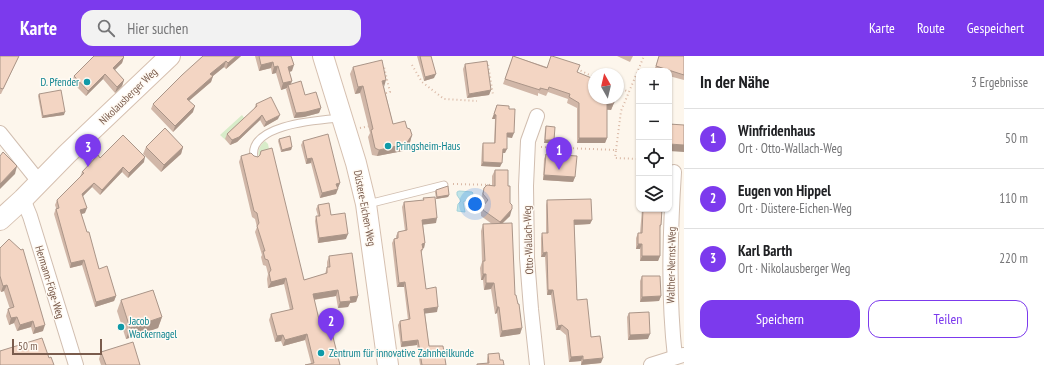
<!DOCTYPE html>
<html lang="de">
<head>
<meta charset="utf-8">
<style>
	:root { --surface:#fff; --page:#f2f2f2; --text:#202124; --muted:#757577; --line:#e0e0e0; --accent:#7c3aed }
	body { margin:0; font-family:"PT Sans Narrow",sans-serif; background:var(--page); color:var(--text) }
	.controls { position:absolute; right:12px; top:12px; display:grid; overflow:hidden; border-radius:8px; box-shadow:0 1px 3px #0004 }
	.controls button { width:36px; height:36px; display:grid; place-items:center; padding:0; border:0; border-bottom:1px solid var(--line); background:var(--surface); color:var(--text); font:20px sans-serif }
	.compass { position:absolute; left:588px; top:12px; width:36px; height:36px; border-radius:50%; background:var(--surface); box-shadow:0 1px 3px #0004; rotate:352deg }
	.scale { position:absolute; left:12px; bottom:10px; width:90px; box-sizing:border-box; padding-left:4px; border:2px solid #7a5c4d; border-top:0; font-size:11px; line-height:14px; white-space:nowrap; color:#7a5c4d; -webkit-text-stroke:3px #fffaf3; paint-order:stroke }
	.you { position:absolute; left:475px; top:148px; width:14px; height:14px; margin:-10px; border:3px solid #fff; border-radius:50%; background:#1a73e8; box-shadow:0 0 0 6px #1a73e833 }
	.badge { display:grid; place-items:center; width:26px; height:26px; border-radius:50%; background:var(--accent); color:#fff; font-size:13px; font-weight:700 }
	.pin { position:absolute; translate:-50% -33px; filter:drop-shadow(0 1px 2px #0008) }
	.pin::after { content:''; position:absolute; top:21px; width:14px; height:12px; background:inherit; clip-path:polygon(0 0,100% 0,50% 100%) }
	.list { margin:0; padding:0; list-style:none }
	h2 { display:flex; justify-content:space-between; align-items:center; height:52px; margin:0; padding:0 16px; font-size:17px }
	h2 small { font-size:13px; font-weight:400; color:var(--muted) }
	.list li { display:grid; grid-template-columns:26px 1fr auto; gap:12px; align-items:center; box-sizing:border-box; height:60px; padding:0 16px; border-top:1px solid var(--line) }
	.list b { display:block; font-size:15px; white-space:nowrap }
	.list p { margin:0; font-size:13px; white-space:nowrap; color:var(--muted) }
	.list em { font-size:13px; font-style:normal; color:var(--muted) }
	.actions { display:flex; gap:8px; padding:12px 16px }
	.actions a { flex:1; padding:9px 0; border:1px solid var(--accent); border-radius:12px; text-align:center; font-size:14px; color:var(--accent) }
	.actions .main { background:var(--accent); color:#fff }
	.icon { flex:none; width:22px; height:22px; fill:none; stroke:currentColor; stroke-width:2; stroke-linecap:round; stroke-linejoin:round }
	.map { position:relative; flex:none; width:684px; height:309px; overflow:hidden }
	header { display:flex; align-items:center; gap:24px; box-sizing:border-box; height:56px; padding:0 20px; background:var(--accent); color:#fff }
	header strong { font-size:19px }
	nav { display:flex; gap:22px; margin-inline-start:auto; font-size:14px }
	.search { width:280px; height:36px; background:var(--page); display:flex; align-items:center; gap:10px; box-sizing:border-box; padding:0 14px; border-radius:12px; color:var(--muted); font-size:15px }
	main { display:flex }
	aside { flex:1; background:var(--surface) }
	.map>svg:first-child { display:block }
	.green { fill:#d8ecc9 }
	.water { fill:#bfe3e8; stroke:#a5d3da }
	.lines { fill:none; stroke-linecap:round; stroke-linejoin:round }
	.lane-casing { stroke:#d1beb0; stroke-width:9 }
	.street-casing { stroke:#d1beb0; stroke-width:16 }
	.secondary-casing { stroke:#d6c0b0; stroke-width:22 }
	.path { stroke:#d9b8a5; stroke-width:2; stroke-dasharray:1 3; stroke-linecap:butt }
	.lane { stroke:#fff; stroke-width:7 }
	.street { stroke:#fff; stroke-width:14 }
	.secondary { stroke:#fff; stroke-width:20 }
	.wall { fill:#d1b7a8 }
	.shaded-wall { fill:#aa9588 }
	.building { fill:#f3d5c3; stroke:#aa9588 }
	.culture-dot { fill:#0f9aa8; stroke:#fffaf3; stroke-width:1.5 }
	.labels { text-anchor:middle; stroke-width:3; stroke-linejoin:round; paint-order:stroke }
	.culture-label { font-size:11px; fill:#0d838f; stroke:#fffaf3; text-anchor:start }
	.street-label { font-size:11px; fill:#7a5c4d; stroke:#fffaf3 }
</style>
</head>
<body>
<header>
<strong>Karte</strong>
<div class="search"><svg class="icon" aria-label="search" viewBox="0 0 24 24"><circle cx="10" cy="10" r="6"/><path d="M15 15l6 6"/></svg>Hier suchen</div>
<nav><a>Karte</a><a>Route</a><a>Gespeichert</a></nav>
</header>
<main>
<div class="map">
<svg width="684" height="309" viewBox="0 0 684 309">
	<rect width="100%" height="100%" fill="#fdf6ec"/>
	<g class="green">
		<polygon points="242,59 251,71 225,83 232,90 220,79"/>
		<path d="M265,85L268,88L270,98L259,101C257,95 260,89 265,85Z"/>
	</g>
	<polygon class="water" points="459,135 472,136 473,137 470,142 463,146 465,156 457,155 458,148 461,145 457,139 457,136"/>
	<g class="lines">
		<g class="lane-casing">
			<g id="lane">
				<path d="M254,102C247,68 319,64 341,62"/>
				<polyline points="368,148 444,129"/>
			</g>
		</g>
		<g class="street-casing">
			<g id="street">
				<polyline points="537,60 528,85 526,130 527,202 531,253 537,309"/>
				<polyline points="0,77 40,127"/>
				<path d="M674,116C670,178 668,240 675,301"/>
				<polyline points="23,143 30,160 76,309"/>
				<polyline points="651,309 683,299"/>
			</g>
		</g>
		<g class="secondary-casing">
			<g id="secondary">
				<polyline points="323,0 356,107 366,148 388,309"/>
				<polyline points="0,164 23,143 67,98 170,0"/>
			</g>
		</g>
		<g class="path">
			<polyline points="412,9 422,26 444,43 477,45"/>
			<polyline points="485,9 488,8 493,39"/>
			<polyline points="381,10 384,11 390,36 383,38"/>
			<polyline points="577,13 594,21"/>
			<polyline points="618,31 629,36"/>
			<polyline points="360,72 370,70"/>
			<polyline points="541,91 616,94 615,102 639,103"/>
			<polyline points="616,94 621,55 644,0"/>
			<polyline points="453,128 495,129"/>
		</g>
		<use href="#lane" class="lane"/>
		<use href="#street" class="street"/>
		<use href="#secondary" class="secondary"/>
	</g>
	<g class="wall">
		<polygon points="0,0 19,0 1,38 0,38"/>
		<polygon points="94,0 124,0 122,7 114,14 124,24 122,30 115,37 103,23 86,40 72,26 74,20"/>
		<polygon points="203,0 241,0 226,13 224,11 213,20 211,26 189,45 193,56 173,76 151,53 153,48"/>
		<polygon points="255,0 291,0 292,15 289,16 292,25 291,28 305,39 321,52 319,57 304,61 294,62 286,33 287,32 281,34 276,17 272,18 271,12 259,15"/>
		<polygon points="417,0 433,0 431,0 434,22 424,25"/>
		<polygon points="513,0 547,11 577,16 616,42 611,54 607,54 607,82 605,87 577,87 577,52 567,47 568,43 548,36 546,40 538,37 538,40 503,28"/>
		<polygon points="617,0 633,0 630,6"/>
		<polygon points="659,0 684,0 684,24 669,20 669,15 654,15"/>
		<polygon points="465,8 491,34 489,39 467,42 463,13"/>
		<polygon points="353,11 384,31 393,68 407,72 412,79 410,86 403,95 377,100 372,99 368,81 370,77 360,37 355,38 350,18"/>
		<polygon points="39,38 64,59 42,62 38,40"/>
		<polygon points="256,48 278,63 264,71 260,64 237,86 230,89 225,83 227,78 254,53"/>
		<polygon points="497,49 509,53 512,82 507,81 505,97 502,97 500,111 481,110 482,91 483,87 494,87 495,63 492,63"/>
		<polygon points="546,70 554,87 544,87 545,73"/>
		<polygon points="279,83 292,91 291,94 281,96 278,85"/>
		<polygon points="303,85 340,127 338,132 337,132 336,138 320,142 311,107 306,108 301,89"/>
		<polygon points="146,91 183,91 181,98 161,116 143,98"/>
		<polygon points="261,95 304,224 325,218 327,211 327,206 329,200 358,240 356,246 350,247 348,251 338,252 336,240 314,244 321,272 327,274 340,309 311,307 305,284 283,290 281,285 275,286 269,264 271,258 290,254 284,228 268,232 267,223 268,218 266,210 263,209 261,201 262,199 255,176 257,171 255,163 252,161 239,106 241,100 258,101 260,99"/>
		<polygon points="546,98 575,121 573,126 543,124 544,103"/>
		<polygon points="100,102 144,106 128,122 122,116 100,139 92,131 83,140 85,157 81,158 99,213 116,240 114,245 95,251 82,209 70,212 54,158 56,152 55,149 57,144 80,121 82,116"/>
		<polygon points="495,114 508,130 510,147 510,160 502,168 515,239 518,248 522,272 520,278 500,281 497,257 495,258 491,233 484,234 483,224 481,224 480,212 482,206 481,175 483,168 492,168 481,160 481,156 484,149 481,145 482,138 484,132 492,130 492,120"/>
		<polygon points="436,134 449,139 448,141 436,143 435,136"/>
		<polygon points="423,142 436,167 423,168 425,187 424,192 423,192 423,193 421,198 426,233 437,256 425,257 429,290 446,309 420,309 417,289 401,291 398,269 400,265 408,264 404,231 397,231 392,187 394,183 396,182 396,180 398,176 405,175 402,151 404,146 423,144"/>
		<polygon points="547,144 592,164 590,168 574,169 577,244 601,307 581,309 581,305 569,306 566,279 560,274 556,274 551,239 547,239 545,201 541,201 541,182 542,177 546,177 546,149"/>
		<polygon points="318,149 331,159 346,183 318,187 315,165 316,160 318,160 316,153"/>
		<polygon points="642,153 662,153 661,169 660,172 660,200 658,205 640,205 640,193 636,193 636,182 638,177 640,177"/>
		<polygon points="0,192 43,275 33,278 31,271 17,275 14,267 9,269 6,260 8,253 10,253 4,235 1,236 0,234"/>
		<polygon points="642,220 661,240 659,245 640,246 640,225"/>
		<polygon points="121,244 162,261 158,272 126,283 117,255"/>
		<polygon points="629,257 648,283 628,284 627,261"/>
		<polygon points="101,296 140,309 101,309 99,303"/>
		<polygon points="488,298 500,304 504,309 477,309 477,308 487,307 487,303"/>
	</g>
	<g class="shaded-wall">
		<polygon points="236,0 241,0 226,13 228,7"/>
		<polygon points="124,1 122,7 111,18 113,12"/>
		<polygon points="226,5 224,11 208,24 210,18"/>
		<polygon points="273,6 271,12 259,15 261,9"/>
		<polygon points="294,9 292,15 286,17 288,11"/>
		<polygon points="278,10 276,17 272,18 274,11"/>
		<polygon points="105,18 103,23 86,40 88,35"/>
		<polygon points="436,18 434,22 424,25 425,21"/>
		<polygon points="213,20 211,26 185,48 187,43"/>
		<polygon points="124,24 122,30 115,37 117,31"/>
		<polygon points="386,24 384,31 382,25"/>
		<polygon points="292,25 289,31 288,29 287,32 281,34 283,27"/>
		<polygon points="363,30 360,37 355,38 358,31"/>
		<polygon points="491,34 489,39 467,42 469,38"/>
		<polygon points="616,42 611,54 605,53 607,48"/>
		<polygon points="195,50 193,56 173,76 175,70"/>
		<polygon points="321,52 319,57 304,61 294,62 296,57"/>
		<polygon points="65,56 64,59 42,62 43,60"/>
		<polygon points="494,58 496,59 495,63 492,63"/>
		<polygon points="262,59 260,64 237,86 230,89 232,84"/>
		<polygon points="280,59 278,63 264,71 266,66"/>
		<polygon points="507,77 514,77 512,82 506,81"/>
		<polygon points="412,79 410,86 403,95 377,100 379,94"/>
		<polygon points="579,82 607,82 605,87 577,87"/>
		<polygon points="545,84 554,84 554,87 544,87"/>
		<polygon points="669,88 684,89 684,96 669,95"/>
		<polygon points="183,91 181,98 161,116 164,109"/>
		<polygon points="292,91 291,94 281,96 282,94"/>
		<polygon points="503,93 507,93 505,97 501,97"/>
		<polygon points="145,101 144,106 128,122 129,117"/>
		<polygon points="312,102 311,107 306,108 307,103"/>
		<polygon points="483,106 502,107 500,111 481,110"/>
		<polygon points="17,110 15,118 0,133 0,128"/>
		<polygon points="123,111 122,116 100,139 102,134"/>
		<polygon points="544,119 575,121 573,126 543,124"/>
		<polygon points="94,127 92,131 80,143 82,138"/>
		<polygon points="340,127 338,132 335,133 336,128"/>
		<polygon points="338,133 336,138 320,142 322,137"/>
		<polygon points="449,139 448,141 436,143 437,141"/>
		<polygon points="87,152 85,157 78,159 80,154"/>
		<polygon points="512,153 510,160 497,172 500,166"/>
		<polygon points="437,162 436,167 421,169 422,164"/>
		<polygon points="574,164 592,164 590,168 572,169"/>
		<polygon points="348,178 346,183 318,187 319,182"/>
		<polygon points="425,187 424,192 421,192 422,188"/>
		<polygon points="638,188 642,188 640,193 636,193"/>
		<polygon points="547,196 545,201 541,201 543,197"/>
		<polygon points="642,200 660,200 658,205 640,205"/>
		<polygon points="84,204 82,209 70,212 71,207"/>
		<polygon points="483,218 486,218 483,224 481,224"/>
		<polygon points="286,222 284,228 268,232 271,226"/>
		<polygon points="405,226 404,231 397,231 399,227"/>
		<polygon points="486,227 494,227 491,233 484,234"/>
		<polygon points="7,229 4,235 1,236 3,230"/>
		<polygon points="338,234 336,240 311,244 313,238"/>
		<polygon points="548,234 553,234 551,239 547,239"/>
		<polygon points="116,240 114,245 95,251 96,246"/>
		<polygon points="358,240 356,246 350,247 348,251 338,252 340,246 350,241"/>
		<polygon points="661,240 659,245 640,246 642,241"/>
		<polygon points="438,251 437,256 422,258 424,253"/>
		<polygon points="497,251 499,251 497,257 495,258"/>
		<polygon points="17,261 14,267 9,269 11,262"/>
		<polygon points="162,261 158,272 126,283 130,272"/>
		<polygon points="33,265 31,271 17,275 20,269"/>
		<polygon points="45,269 43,275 33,278 35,272"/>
		<polygon points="562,269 560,274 556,274 558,270"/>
		<polygon points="522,272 520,278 500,281 502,275"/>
		<polygon points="307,278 305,284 283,290 285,284"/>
		<polygon points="650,278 648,283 628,284 630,279"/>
		<polygon points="283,279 281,285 275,286 277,280"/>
		<polygon points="418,284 417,289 401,291 402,286"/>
		<polygon points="583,300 581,305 569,306 571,301"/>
		<polygon points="603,302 601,307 581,309 583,304"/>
	</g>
	<g class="building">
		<polygon points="0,0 19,0 3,33 0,32"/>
		<polygon points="94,0 123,0 124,1 113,12 124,24 117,31 105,18 88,35 74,20"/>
		<polygon points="203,0 236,0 228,7 226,5 210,18 213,20 187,43 195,50 175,70 153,48 182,19"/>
		<polygon points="259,0 291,0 294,9 288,11 292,25 283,27 278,10 274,11 273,6 261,9"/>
		<polygon points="420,0 431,0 436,18 425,21"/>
		<polygon points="513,0 547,12 551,0 552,0 580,9 577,16 594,23 594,42 616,42 613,48 607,48 607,82 579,82 579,47 569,41 570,38 549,31 548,34 540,32 540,34 505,23"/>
		<polygon points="659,0 684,0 684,19 656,10"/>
		<polygon points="382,4 386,24 382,25 393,68 405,65 407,72 410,73 412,79 406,88 379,94 375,92 371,74 373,73 363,30 358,31 353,11"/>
		<polygon points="487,5 491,34 469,38 465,8"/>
		<polygon points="301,25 305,39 316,36 321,52 306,56 296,57 288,29"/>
		<polygon points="61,34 65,56 43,60 39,38"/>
		<polygon points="271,41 280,59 266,66 262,59 239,81 232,84 227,78 257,50 256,48"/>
		<polygon points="497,49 509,50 509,53 515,53 514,77 507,77 507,93 503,93 502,107 483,106 483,87 495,87 496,59 494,58"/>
		<polygon points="669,68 684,69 684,89 669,88"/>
		<polygon points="546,70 555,71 554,84 545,84"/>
		<polygon points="165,72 183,91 164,109 146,91"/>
		<polygon points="328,78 340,127 336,128 338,133 322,137 312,102 307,103 303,85"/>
		<polygon points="123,79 145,101 129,117 123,111 102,134 94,127 82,138 87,152 80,154 87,176 89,176 99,213 107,210 116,240 96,246 84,204 71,207 56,153 59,152 57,144 84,117 82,116 98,99 100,102"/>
		<polygon points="290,80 292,91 282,94 279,83"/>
		<polygon points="272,92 304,224 327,217 327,211 330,211 329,200 352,197 358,240 350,241 351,245 340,246 338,234 313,238 321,272 326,270 327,274 331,273 340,309 305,309 314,307 307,278 285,284 283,279 277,280 271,258 293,253 286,222 271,226 269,217 271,214 268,204 265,203 263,195 265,195 257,170 259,167 257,157 254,155 241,100 251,97 254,100 258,101 260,99 261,95"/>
		<polygon points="3,96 17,110 0,128 0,100"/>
		<polygon points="546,98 577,100 575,121 544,119"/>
		<polygon points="495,114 508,114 508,130 510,130 510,147 512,149 512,153 500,166 483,154 484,149 488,144 483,138 484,132 487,129 495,130"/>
		<polygon points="448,130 449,139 437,141 436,134"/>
		<polygon points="435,141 437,162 422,164 425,187 422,188 423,193 421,194 426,233 436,231 438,251 424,253 429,290 443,290 446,309 422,309 418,284 402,286 400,265 410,263 405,226 399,227 394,183 398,182 398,176 407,174 404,146 424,144 423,142"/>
		<polygon points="591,143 592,164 574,164 577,244 587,243 591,281 600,280 603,302 583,304 583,300 571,301 568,274 562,269 558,270 553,234 548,234 547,196 543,197 542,177 548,177 547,144"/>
		<polygon points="329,147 331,159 345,157 348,178 319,182 316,160 320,160 318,149"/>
		<polygon points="643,153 662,153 661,169 660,169 660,200 642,200 642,188 638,188 638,177 642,177"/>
		<polygon points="512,167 515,239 516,239 518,248 519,248 522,272 502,275 499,251 497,251 494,227 486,227 486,218 483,218 483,205 485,205 483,168"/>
		<polygon points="9,183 21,194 23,193 45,269 35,272 33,265 20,269 17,261 11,262 8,253 14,251 7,229 3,230 0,220 0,192"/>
		<polygon points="642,220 660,220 661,240 642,241"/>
		<polygon points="153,234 162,261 130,272 121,244"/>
		<polygon points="649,256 650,278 630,279 629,257"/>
		<polygon points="42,282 49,302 51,301 54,309 0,309 0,295"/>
		<polygon points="133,286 140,309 106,309 101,296"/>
		<polygon points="499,297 500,304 503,304 504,309 477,309 477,308 489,307 488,298"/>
	</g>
	<g class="culture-dot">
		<circle cx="87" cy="26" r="4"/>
		<circle cx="388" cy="90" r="4"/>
		<circle cx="121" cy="271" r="4"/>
		<circle cx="321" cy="297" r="4"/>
	</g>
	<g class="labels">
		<g class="culture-label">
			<text x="79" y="30" text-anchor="end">D. Pfender</text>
			<text x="396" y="94">Pringsheim-Haus</text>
			<text x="129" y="269">Jacob<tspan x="129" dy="13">Wackernagel</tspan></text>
			<text x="329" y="301">Zentrum für innovative Zahnheilkunde</text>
		</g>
		<g class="street-label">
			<text transform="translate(128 40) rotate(-44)" y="4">Nikolausberger Weg</text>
			<text transform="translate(365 152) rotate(79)" y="4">Düstere-Eichen-Weg</text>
			<text transform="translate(528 184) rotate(-92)" y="4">Otto-Wallach-Weg</text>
			<text transform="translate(671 209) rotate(-89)" y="4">Walther-Nernst-Weg</text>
			<text transform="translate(50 226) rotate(73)" y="4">Hermann-Föge-Weg</text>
		</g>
	</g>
</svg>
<div class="controls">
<button>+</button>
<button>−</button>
<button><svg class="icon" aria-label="locate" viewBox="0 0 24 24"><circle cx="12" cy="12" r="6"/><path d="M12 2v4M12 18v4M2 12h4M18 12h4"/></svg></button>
<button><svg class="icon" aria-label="layers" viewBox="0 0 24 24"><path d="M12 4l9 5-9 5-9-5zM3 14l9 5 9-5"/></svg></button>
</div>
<svg class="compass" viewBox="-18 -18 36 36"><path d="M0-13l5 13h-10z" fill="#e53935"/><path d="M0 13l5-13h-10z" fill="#757577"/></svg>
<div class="scale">50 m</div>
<div class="you"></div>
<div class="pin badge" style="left:559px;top:114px">1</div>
<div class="pin badge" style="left:331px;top:285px">2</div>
<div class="pin badge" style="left:88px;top:111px">3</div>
</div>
<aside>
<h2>In der Nähe<small>3 Ergebnisse</small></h2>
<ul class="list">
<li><span class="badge">1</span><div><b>Winfridenhaus</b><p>Ort · Otto-Wallach-Weg</p></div><em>50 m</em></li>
<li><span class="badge">2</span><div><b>Eugen von Hippel</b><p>Ort · Düstere-Eichen-Weg</p></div><em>110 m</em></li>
<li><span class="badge">3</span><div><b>Karl Barth</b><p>Ort · Nikolausberger Weg</p></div><em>220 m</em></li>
</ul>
<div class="actions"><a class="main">Speichern</a><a>Teilen</a></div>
</aside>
</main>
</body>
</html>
